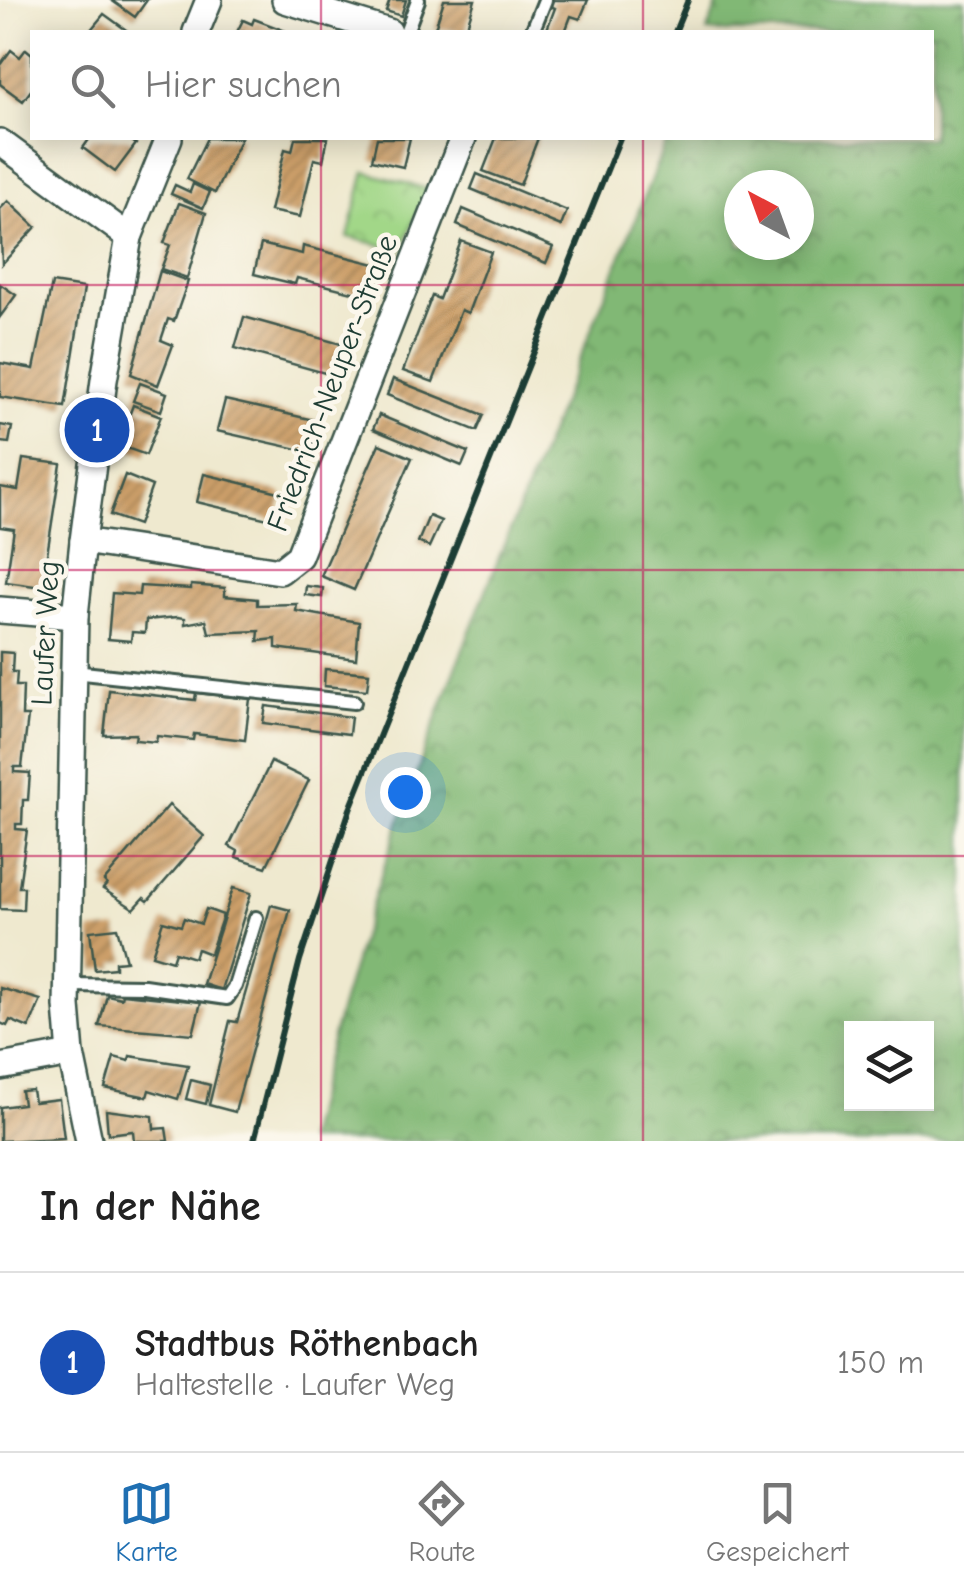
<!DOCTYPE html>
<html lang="de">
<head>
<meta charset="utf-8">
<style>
	:root { --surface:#fff; --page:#f2f2f2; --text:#222; --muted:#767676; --line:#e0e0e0; --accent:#1f6fb2 }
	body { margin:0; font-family:"Comic Neue",sans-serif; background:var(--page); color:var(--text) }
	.controls { position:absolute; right:30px; bottom:30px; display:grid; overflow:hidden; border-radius:0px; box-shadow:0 5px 25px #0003 }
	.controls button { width:90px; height:90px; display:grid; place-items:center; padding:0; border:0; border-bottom:2px solid var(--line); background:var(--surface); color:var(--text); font:50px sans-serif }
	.compass { position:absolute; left:724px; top:170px; width:90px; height:90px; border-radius:50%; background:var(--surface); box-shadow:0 5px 25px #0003; rotate:319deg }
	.you { position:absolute; left:405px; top:792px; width:35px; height:35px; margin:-25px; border:8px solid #fff; border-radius:50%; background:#1a73e8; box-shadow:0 0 0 15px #1a73e833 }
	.badge { display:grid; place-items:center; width:65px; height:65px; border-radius:50%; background:var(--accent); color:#fff; font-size:32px; font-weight:700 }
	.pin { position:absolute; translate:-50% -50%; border:5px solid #fff; box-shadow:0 2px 10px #0006 }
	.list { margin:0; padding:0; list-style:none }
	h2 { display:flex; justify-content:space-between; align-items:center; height:130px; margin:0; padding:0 40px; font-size:42px }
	h2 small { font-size:32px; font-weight:400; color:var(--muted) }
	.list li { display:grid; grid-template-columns:65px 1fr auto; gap:30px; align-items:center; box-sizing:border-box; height:180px; padding:0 40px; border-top:2px solid var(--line) }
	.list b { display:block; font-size:38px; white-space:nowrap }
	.list p { margin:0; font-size:32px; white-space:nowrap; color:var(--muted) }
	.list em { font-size:32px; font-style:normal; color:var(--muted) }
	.icon { flex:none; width:55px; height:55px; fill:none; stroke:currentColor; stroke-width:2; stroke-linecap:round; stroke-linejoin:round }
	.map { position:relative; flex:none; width:964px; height:1141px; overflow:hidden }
	.search { position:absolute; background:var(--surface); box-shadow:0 5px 25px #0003; left:30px; right:30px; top:30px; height:110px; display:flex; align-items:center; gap:25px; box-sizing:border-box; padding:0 35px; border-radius:0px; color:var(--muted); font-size:38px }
	.sheet { height:310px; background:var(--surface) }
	nav { display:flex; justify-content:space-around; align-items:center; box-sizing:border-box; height:140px; border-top:2px solid var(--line); background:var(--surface); font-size:28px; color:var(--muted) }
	nav a { display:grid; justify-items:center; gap:5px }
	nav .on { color:var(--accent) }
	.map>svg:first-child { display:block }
	.forest { fill:url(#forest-crowns); stroke:#507a54; stroke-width:2.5; fill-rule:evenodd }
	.park { fill:url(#park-crowns); stroke:#608a5e; stroke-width:2.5 }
	.building { fill:url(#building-hatch) }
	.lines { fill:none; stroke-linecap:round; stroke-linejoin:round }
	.lane-casing { stroke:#3e574b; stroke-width:18 }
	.street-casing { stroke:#3e574b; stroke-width:30 }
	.lane { stroke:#fff; stroke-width:12 }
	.street { stroke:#fff; stroke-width:25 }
	.rail { stroke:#1f3d34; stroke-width:6 }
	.grid { fill:none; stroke:#c2185b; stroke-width:2.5; stroke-opacity:0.55 }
	.labels { text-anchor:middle; stroke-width:9; stroke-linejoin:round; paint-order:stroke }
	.street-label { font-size:30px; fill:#1f3d34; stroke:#fbf7ec }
</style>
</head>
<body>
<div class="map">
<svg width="964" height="1141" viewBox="0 0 964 1141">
	<defs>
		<pattern id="forest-crowns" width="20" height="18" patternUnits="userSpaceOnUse" patternTransform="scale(2.5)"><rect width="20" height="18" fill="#81b874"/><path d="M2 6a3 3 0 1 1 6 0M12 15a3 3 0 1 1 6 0" fill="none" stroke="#699760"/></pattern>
		<pattern id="park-crowns" width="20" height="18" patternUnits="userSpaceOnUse" patternTransform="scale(2.5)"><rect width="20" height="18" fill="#a2d788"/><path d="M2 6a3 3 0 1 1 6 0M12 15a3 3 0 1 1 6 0" fill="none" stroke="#8bb976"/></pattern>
		<pattern id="building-hatch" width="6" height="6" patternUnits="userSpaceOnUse" patternTransform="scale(2.5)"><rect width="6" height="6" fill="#cc9f69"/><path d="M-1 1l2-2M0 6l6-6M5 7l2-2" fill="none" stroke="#a58357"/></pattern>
	</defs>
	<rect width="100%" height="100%" fill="#fbf7ec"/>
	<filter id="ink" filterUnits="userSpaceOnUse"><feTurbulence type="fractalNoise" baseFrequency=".01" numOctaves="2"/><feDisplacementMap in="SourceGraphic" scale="20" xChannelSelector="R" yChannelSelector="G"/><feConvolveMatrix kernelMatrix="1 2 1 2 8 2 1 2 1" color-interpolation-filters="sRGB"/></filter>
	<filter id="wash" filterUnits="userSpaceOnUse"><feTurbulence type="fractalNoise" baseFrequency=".0048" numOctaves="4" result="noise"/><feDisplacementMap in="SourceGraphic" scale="40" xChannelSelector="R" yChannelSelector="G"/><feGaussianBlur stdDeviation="2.25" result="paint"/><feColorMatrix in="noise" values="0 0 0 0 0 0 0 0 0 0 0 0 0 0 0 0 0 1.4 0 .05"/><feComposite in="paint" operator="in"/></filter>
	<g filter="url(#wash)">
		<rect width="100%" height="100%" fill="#efe9cf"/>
		<path class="forest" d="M719,0H964V1141H306C385,795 541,469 667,138H932V32H707ZM739,185H799V245H739ZM852,1028H926V1104H852Z"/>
		<polygon class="park" points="365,172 428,189 401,250 348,237"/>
		<g id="blocks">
			<g class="building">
				<polygon points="111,0 147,0 135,17"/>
				<polygon points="390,0 406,0 401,16 386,11"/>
				<polygon points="444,0 475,0 465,32 435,28"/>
				<polygon points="553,0 588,0 580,19 571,16 565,32 546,32 555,8 550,6"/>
				<polygon points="104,14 129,32 89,32"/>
				<polygon points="254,19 288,32 237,32 243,20 252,24"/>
				<polygon points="26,49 32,54 32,89 23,101 0,84 0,65 11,50 20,57"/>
				<polygon points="90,138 128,138 136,144 115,172 83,148"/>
				<polygon points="207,138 241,138 215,193 187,179"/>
				<polygon points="295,138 328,138 323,161 314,159 300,217 270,211 285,149 292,151"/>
				<polygon points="377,138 410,138 403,167 372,160"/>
				<polygon points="496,138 538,138 520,185 483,171"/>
				<polygon points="477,174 567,211 561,226 471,189"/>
				<polygon points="193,184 210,192 203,208 171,194 175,185 190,192"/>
				<polygon points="8,201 36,227 2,264 0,209"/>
				<polygon points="179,203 206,213 187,278 161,269 170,245 164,243"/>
				<polygon points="463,209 553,247 546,263 457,225"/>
				<polygon points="461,241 491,252 468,313 461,310 433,382 403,371 432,296 439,299"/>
				<polygon points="261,244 302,254 303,246 383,266 376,298 297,278 295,284 254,274"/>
				<polygon points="160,271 188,281 174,321 168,319 161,340 173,345 158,385 131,374"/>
				<polygon points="52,283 84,288 65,407 0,397 0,363 34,369"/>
				<polygon points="0,284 16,295 0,317"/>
				<polygon points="244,317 341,344 332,375 235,348"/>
				<polygon points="393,379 484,415 477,431 387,395"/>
				<polygon points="140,383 167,393 161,411 133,401"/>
				<polygon points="225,400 318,421 311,452 217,431"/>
				<polygon points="133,405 161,416 146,455 118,445"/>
				<polygon points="379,415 468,452 462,466 373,429"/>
				<polygon points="0,425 12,427 9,443 0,442"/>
				<polygon points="379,444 412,458 354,590 321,576"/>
				<polygon points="23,459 61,464 42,587 6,582 14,529 0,527 0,487 18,490"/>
				<polygon points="204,474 283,493 276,521 197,502"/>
				<polygon points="125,475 152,486 138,525 110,515"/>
				<polygon points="429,516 441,521 429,547 418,542"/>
				<polygon points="191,585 225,588 225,596 257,599 257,605 297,604 296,611 359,622 356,659 276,648 276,639 258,641 259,631 209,633 206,620 185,624 185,618 178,617 146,620 145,633 132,632 131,641 108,639 112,593 139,595 140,586 191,589"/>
				<polygon points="306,586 323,588 322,597 305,595"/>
				<polygon points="0,652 13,653 12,672 17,672 16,686 23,686 22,716 28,716 22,767 14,767 14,772 30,773 28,800 23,800 22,824 16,824 16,829 27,830 19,887 24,887 23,910 0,909"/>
				<polygon points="325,669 369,673 367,690 324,686"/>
				<polygon points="109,690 195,700 196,693 250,699 245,740 194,734 193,740 157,736 156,742 135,740 136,734 104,735"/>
				<polygon points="266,706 351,717 349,734 263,723"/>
				<polygon points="271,762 309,780 266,867 236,857 238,851 229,846"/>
				<polygon points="169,805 204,836 148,901 144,898 134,909 103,889 107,884 104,881"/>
				<polygon points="233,888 251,893 221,990 203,984"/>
				<polygon points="271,905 290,910 235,1112 209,1105 230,1021 237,1022"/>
				<polygon points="206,909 223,915 210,954 197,949 194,958 175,952 172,961 152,955 163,921 181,926 184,918 201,924"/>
				<polygon points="117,928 126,961 115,962 115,968 95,970 90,931"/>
				<polygon points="0,988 41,1000 29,1028 10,1020 7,1026 0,1023"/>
				<polygon points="122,994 201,1002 193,1034 99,1026 107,995 121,998"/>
				<polygon points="130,1056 188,1065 178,1099 149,1090 147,1097 105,1088 114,1057 129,1061"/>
				<polygon points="191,1080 210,1085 206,1104 186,1099"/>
				<polygon points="32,1090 34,1102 59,1099 64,1138 0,1141 0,1107 23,1104 21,1091"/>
				<polygon points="106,1110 153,1116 154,1129 166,1128 168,1141 134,1141 133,1131 108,1134"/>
			</g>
		</g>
	</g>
	<g filter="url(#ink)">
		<use href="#blocks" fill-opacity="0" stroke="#3e574b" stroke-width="2.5"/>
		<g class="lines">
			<g class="lane-casing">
				<g id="lane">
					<polyline points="406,32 418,0"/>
					<polyline points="532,32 545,0"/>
					<polyline points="74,672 354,702"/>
					<polyline points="68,985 144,986 227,998 235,986 256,918"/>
				</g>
			</g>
			<g class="street-casing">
				<g id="street">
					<polyline points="285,0 389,32"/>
					<polyline points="196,32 209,0"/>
					<polyline points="0,142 129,237"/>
					<polyline points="83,541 280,571 299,556 463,138"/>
					<polyline points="0,610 75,616"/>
					<polyline points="0,1067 71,1054"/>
					<polyline points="89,1141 71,1054 67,1006 75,616 83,541 104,380 129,237 169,138"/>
				</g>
			</g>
			<use href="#lane" class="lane"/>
			<use href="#street" class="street"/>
			<g class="rail">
				<polyline points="675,32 688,0"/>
				<polyline points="254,1141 300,960 350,809 620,138"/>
			</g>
		</g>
	</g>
	<path class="grid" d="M321,0V32M643,0V32M321,138V1141M643,138V1141M0,285H964M0,570H964M0,856H964"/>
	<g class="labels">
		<g class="street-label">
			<text transform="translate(332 383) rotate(-69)" y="10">Friedrich-Neuper-Straße</text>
			<text transform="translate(45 633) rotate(-87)" y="10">Laufer Weg</text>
		</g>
	</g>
</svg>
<div class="controls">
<button><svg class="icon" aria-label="layers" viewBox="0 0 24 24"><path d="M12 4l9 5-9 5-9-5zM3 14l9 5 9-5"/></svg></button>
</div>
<svg class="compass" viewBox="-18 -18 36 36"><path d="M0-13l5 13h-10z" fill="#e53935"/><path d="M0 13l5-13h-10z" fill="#767676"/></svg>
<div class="you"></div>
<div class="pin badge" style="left:97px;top:430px;background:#1a4fb4">1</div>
<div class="search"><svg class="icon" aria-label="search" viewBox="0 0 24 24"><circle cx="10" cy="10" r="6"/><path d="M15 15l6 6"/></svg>Hier suchen</div>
</div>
<section class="sheet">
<h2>In der Nähe<small></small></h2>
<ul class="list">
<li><span class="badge" style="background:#1a4fb4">1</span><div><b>Stadtbus Röthenbach</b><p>Haltestelle · Laufer Weg</p></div><em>150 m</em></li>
</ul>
</section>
<nav>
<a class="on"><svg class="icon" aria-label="map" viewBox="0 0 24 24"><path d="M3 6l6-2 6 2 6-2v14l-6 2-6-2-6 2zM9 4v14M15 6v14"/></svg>Karte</a>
<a><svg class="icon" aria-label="directions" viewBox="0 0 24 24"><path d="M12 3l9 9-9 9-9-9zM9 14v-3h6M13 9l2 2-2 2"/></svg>Route</a>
<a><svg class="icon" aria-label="saved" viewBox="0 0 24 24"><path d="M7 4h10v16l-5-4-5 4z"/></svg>Gespeichert</a>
</nav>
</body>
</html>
